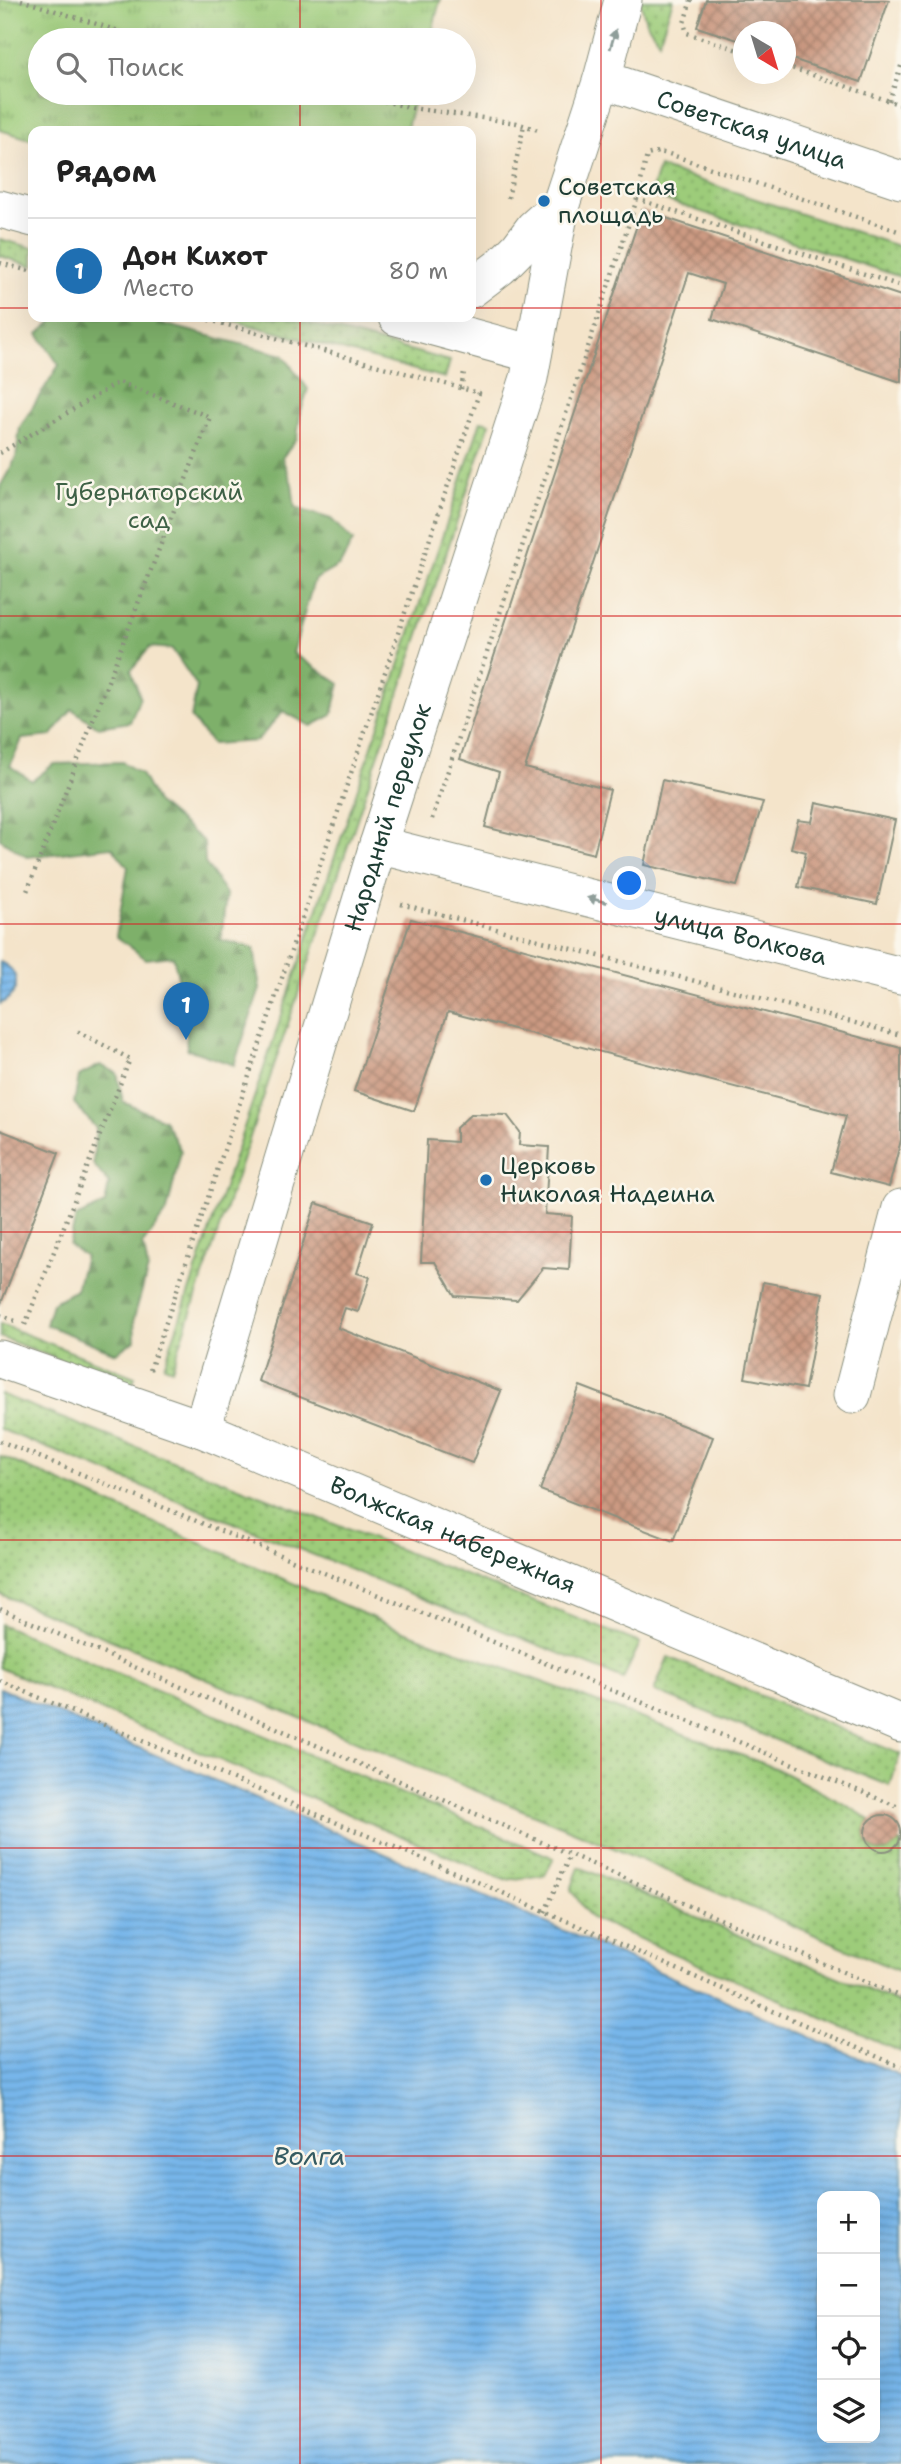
<!DOCTYPE html>
<html lang="ru">
<head>
<meta charset="utf-8">
<style>
	:root { --surface:#fff; --page:#f6f6f6; --text:#222; --muted:#767676; --line:#e0e0e0; --accent:#1f6fb2 }
	body { margin:0; font-family:"Shantell Sans",sans-serif; background:var(--page); color:var(--text) }
	.controls { position:absolute; right:21px; bottom:21px; display:grid; overflow:hidden; border-radius:14px; box-shadow:0 7px 28px #0002 }
	.controls button { width:63px; height:63px; display:grid; place-items:center; padding:0; border:0; border-bottom:2px solid var(--line); background:var(--surface); color:var(--text); font:35px sans-serif }
	.compass { position:absolute; left:733px; top:21px; width:63px; height:63px; border-radius:50%; background:var(--surface); box-shadow:0 7px 28px #0002; rotate:142deg }
	.you { position:absolute; left:630px; top:884px; width:24px; height:24px; margin:-18px; border:5px solid #fff; border-radius:50%; background:#1a73e8; box-shadow:0 0 0 10px #1a73e833 }
	.badge { display:grid; place-items:center; width:46px; height:46px; border-radius:50%; background:var(--accent); color:#fff; font-size:23px; font-weight:700 }
	.pin { position:absolute; translate:-50% -58px; filter:drop-shadow(0 2px 4px #0008) }
	.pin::after { content:''; position:absolute; top:37px; width:24px; height:21px; background:inherit; clip-path:polygon(0 0,100% 0,50% 100%) }
	.list { margin:0; padding:0; list-style:none }
	h2 { display:flex; justify-content:space-between; align-items:center; height:91px; margin:0; padding:0 28px; font-size:30px }
	h2 small { font-size:23px; font-weight:400; color:var(--muted) }
	.list li { display:grid; grid-template-columns:46px 1fr auto; gap:21px; align-items:center; box-sizing:border-box; height:105px; padding:0 28px; border-top:2px solid var(--line) }
	.list b { display:block; font-size:26px; white-space:nowrap }
	.list p { margin:0; font-size:23px; white-space:nowrap; color:var(--muted) }
	.list em { font-size:23px; font-style:normal; color:var(--muted) }
	.icon { flex:none; width:38px; height:38px; fill:none; stroke:currentColor; stroke-width:2; stroke-linecap:round; stroke-linejoin:round }
	.map { position:relative; flex:none; width:901px; height:2464px; overflow:hidden }
	.search { position:absolute; background:var(--surface); box-shadow:0 7px 28px #0002; left:28px; top:28px; width:448px; height:77px; display:flex; align-items:center; gap:18px; box-sizing:border-box; padding:0 24px; border-radius:38px; color:var(--muted); font-size:26px }
	.panel { position:absolute; background:var(--surface); box-shadow:0 7px 28px #0002; left:28px; top:126px; width:448px; height:196px; border-radius:14px }
	.map>svg:first-child { display:block }
	.grass { fill:url(#grass-dots); stroke:#5e8457; stroke-width:2 }
	.forest { fill:url(#forest-firs); stroke:#4e764f; stroke-width:2 }
	.park { fill:url(#park-tufts); stroke:#5e8457; stroke-width:2 }
	.water { fill:url(#water-rules); stroke:#4b7a8f; stroke-width:2; fill-rule:evenodd }
	.building { fill:url(#building-cross-hatch) }
	.lines { fill:none; stroke-linecap:round; stroke-linejoin:round }
	.minor-casing { stroke:#8a907f; stroke-width:39 }
	.path { stroke:#8a907f; stroke-width:4.5; stroke-dasharray:2 5; stroke-linecap:butt }
	.minor { stroke:#fff; stroke-width:37 }
	.oneway { fill:#8f9e9a }
	.grid { fill:none; stroke:#d62828; stroke-width:2; stroke-opacity:0.55 }
	.poi-dot { fill:#1f6fb2; stroke:#fbf7ec; stroke-width:2.5 }
	.labels { text-anchor:middle; stroke-width:5; stroke-linejoin:round; paint-order:stroke }
	.street-label { font-size:24px; fill:#1f3d34; stroke:#fbf7ec }
	.poi-label { font-size:24px; fill:#1f3d34; stroke:#fbf7ec; text-anchor:start }
	.park-label { font-size:24px; fill:#3e6146; stroke:#fbf7ec }
	.water-label { font-size:26px; font-style:italic; fill:#355b62; stroke:#fbf7ec }
</style>
</head>
<body>
<div class="map">
<svg width="901" height="2464" viewBox="0 0 901 2464">
	<defs>
		<pattern id="grass-dots" width="8" height="8" patternUnits="userSpaceOnUse" patternTransform="scale(1.75)"><rect width="8" height="8" fill="#9dcc7a"/><path d="M2 2h.1M6 6h.1" fill="none" stroke="#7fa765" stroke-width="1.8" stroke-linecap="round"/></pattern>
		<pattern id="forest-firs" width="22" height="20" patternUnits="userSpaceOnUse" patternTransform="scale(1.75)"><rect width="22" height="20" fill="#7eb06a"/><path d="M5 1l3.5 6h-7zM16 11l3.5 6h-7z" fill="#679058"/></pattern>
		<pattern id="park-tufts" width="24" height="20" patternUnits="userSpaceOnUse" patternTransform="scale(1.75)"><rect width="24" height="20" fill="#9dcc7a"/><path d="M3 7l-1-3M5 7V3M7 7l1-3M15 17l-1-3M17 17v-4M19 17l1-3" fill="none" stroke="#7fa765"/></pattern>
		<pattern id="water-rules" width="6" height="5" patternUnits="userSpaceOnUse" patternTransform="scale(1.75)"><rect width="6" height="5" fill="#77b6ea"/><path d="M0 2.5h6" fill="none" stroke="#6195be"/></pattern>
		<pattern id="building-cross-hatch" width="8" height="8" patternUnits="userSpaceOnUse" patternTransform="scale(1.75)"><rect width="8" height="8" fill="#cc9a82"/><path d="M0 0l8 8M0 8l8-8" fill="none" stroke="#a57f6b"/></pattern>
	</defs>
	<rect width="100%" height="100%" fill="#fbf7ec"/>
	<filter id="ink" filterUnits="userSpaceOnUse"><feTurbulence type="fractalNoise" baseFrequency=".0143" numOctaves="2"/><feDisplacementMap in="SourceGraphic" scale="14" xChannelSelector="R" yChannelSelector="G"/><feConvolveMatrix kernelMatrix="1 2 1 2 8 2 1 2 1" color-interpolation-filters="sRGB"/></filter>
	<filter id="wash" filterUnits="userSpaceOnUse"><feTurbulence type="fractalNoise" baseFrequency=".00686" numOctaves="4" result="noise"/><feDisplacementMap in="SourceGraphic" scale="28" xChannelSelector="R" yChannelSelector="G"/><feGaussianBlur stdDeviation="1.57" result="paint"/><feColorMatrix in="noise" values="0 0 0 0 0 0 0 0 0 0 0 0 0 0 0 0 0 1.4 0 .05"/><feComposite in="paint" operator="in"/></filter>
	<g filter="url(#wash)">
		<rect width="100%" height="100%" fill="#f4e4ca"/>
		<g class="grass">
			<polygon points="640,0 673,0 659,41 646,22"/>
			<polygon points="659,167 901,247 901,277 650,195"/>
			<polygon points="0,239 33,248 33,266 0,256"/>
			<polygon points="220,317 286,317 450,361 445,378"/>
			<polygon points="481,421 490,423 172,1369 164,1366"/>
			<polygon points="0,1324 135,1377 131,1387 0,1337"/>
			<polygon points="0,1394 640,1643 623,1679 0,1429"/>
			<path d="M0,1456L401,1630L773,1767L850,1807L870,1820C854,1844 882,1864 899,1842L901,1843V1972L595,1840L0,1594Z"/>
			<polygon points="0,1624 554,1858 545,1875 506,1880 0,1668"/>
			<polygon points="668,1657 900,1754 890,1786 654,1691"/>
			<polygon points="579,1867 901,2004 901,2052 591,1918 571,1890"/>
		</g>
		<g class="forest">
			<polygon points="57,317 137,317 283,355 308,389 300,414 297,438 282,458 292,484 295,508 331,519 353,541 340,565 314,580 293,653 340,684 332,715 311,726 283,711 257,741 212,744 191,718 197,686 172,649 150,647 131,670 140,697 130,722 98,727 72,709 51,736 22,739 10,766 32,781 54,764 122,762 141,774 156,802 204,842 205,863 226,894 221,940 254,948 260,989 234,1065 187,1049 184,1001 173,956 146,959 116,936 128,867 112,847 27,857 0,839 0,487 16,458 20,427 59,365 38,334"/>
			<polygon points="100,1065 117,1073 123,1102 164,1120 181,1151 167,1211 143,1244 148,1269 134,1318 135,1340 116,1353 46,1325 52,1303 76,1290 85,1256 69,1245 76,1217 105,1204 109,1184 93,1164 96,1128 74,1103 79,1076"/>
		</g>
		<polygon class="park" points="0,0 440,0 430,40 40,40 40,93 416,93 406,131 33,131 33,140 0,130"/>
		<g class="water">
			<path d="M0,962C22,972 21,993 0,1004Z"/>
			<path d="M0,1688L901,2076V2464H0ZM822,2196H875V2438H822Z"/>
		</g>
		<g id="blocks">
			<g class="building">
				<polygon points="706,0 889,0 861,82 786,57 786,32 744,32 744,42 697,27"/>
				<polygon points="642,210 901,296 901,382 712,319 723,284 689,273 525,768 610,790 594,854 485,827 499,772 460,759"/>
				<polygon points="662,780 763,802 737,886 644,865"/>
				<polygon points="816,803 895,820 877,904 798,887 806,852 791,848 798,820 812,822"/>
				<polygon points="411,919 901,1048 901,1140 889,1187 831,1172 846,1116 448,1012 414,1111 354,1091"/>
				<polygon points="471,1114 507,1115 520,1132 519,1145 549,1147 545,1214 572,1216 569,1270 543,1268 517,1300 455,1296 435,1262 421,1262 427,1140 456,1142 456,1128"/>
				<polygon points="0,1130 59,1153 0,1306"/>
				<polygon points="316,1203 373,1222 357,1273 370,1277 358,1312 345,1308 338,1328 501,1391 472,1463 258,1381"/>
				<polygon points="763,1282 823,1293 805,1389 745,1378"/>
				<polygon points="580,1386 713,1437 673,1541 540,1490"/>
				<circle cx="883" cy="1833" r="18"/>
			</g>
		</g>
	</g>
	<g filter="url(#ink)">
		<use href="#blocks" fill-opacity="0" stroke="#8a907f" stroke-width="2"/>
		<g class="lines">
			<g class="minor-casing">
				<g id="minor">
					<path id="s1" d="M602,79L901,180"/>
					<polyline points="0,209 33,218"/>
					<polyline points="471,289 500,267 519,248 534,228 561,204"/>
					<polyline points="397,317 533,354"/>
					<path id="s2" d="M378,845L901,976"/>
					<path id="s3" d="M0,1359L202,1429L901,1724"/>
					<polyline points="852,1395 901,1208"/>
					<path id="s4" d="M202,1429L378,845L529,378L561,204L602,79L623,0"/>
				</g>
			</g>
			<g class="path">
				<polyline points="21,0 147,40"/>
				<polyline points="691,0 684,23 687,33 744,52"/>
				<polyline points="786,66 901,105"/>
				<polyline points="350,93 412,108 517,123 541,131"/>
				<polyline points="889,101 901,66"/>
				<polyline points="508,198 524,125"/>
				<polyline points="637,199 901,286"/>
				<polyline points="0,263 33,272"/>
				<polyline points="461,389 464,372"/>
				<polyline points="0,453 119,382 210,417 26,894"/>
				<polyline points="432,819 637,199 647,155 658,152 669,154 901,232"/>
				<polyline points="401,904 901,1035"/>
				<polyline points="0,1315 15,1321"/>
				<polyline points="25,1325 130,1059 75,1030"/>
				<polyline points="150,1370 479,393 198,317"/>
				<polyline points="0,1441 901,1808"/>
				<polyline points="0,1609 901,1997"/>
				<polyline points="0,1681 487,1886 901,2067"/>
				<polyline points="545,1912 570,1855"/>
			</g>
			<use href="#minor" class="minor"/>
		</g>
		<defs><path id="oneway-solid" d="M-6-.8H1V-3.2L6.5 0L1 3.2V.8H-6Z" transform="scale(1.75)"/></defs>
		<g class="oneway">
			<use href="#oneway-solid" transform="translate(613 39) rotate(-74)"/>
			<use href="#oneway-solid" transform="translate(597 900) rotate(-166)"/>
		</g>
	</g>
	<path class="grid" d="M300,0V40M601,0V2464M300,93V131M0,308H33M471,308H901M300,317V2464M0,616H901M0,924H901M0,1232H901M0,1540H901M0,1848H901M0,2156H901"/>
	<g class="poi-dot">
		<circle cx="544" cy="201" r="7"/>
		<circle cx="486" cy="1180" r="7"/>
	</g>
	<g class="labels">
		<g class="street-label">
			<text dy="8" stroke="none"><textPath href="#s1" startOffset="158">Советская улица</textPath></text>
			<text dy="8" stroke="none"><textPath href="#s4" startOffset="639">Народный переулок</textPath></text>
			<text dy="8" stroke="none"><textPath href="#s2" startOffset="374">улица Волкова</textPath></text>
			<text dy="8" stroke="none"><textPath href="#s3" startOffset="486">Волжская набережная</textPath></text>
		</g>
		<g class="poi-label">
			<text x="558" y="195">Советская<tspan x="558" dy="28">площадь</tspan></text>
			<text x="500" y="1174">Церковь<tspan x="500" dy="28">Николая Надеина</tspan></text>
		</g>
		<g class="park-label">
			<text x="149" y="500">Губернаторский<tspan x="149" dy="28">сад</tspan></text>
		</g>
		<g class="water-label">
			<text x="309" y="2165">Волга</text>
		</g>
	</g>
</svg>
<div class="controls">
<button>+</button>
<button>−</button>
<button><svg class="icon" aria-label="locate" viewBox="0 0 24 24"><circle cx="12" cy="12" r="6"/><path d="M12 2v4M12 18v4M2 12h4M18 12h4"/></svg></button>
<button><svg class="icon" aria-label="layers" viewBox="0 0 24 24"><path d="M12 4l9 5-9 5-9-5zM3 14l9 5 9-5"/></svg></button>
</div>
<svg class="compass" viewBox="-18 -18 36 36"><path d="M0-13l5 13h-10z" fill="#e53935"/><path d="M0 13l5-13h-10z" fill="#767676"/></svg>
<div class="you"></div>
<div class="pin badge" style="left:186px;top:1040px">1</div>
<div class="search"><svg class="icon" aria-label="search" viewBox="0 0 24 24"><circle cx="10" cy="10" r="6"/><path d="M15 15l6 6"/></svg>Поиск</div>
<section class="panel">
<h2>Рядом<small></small></h2>
<ul class="list">
<li><span class="badge">1</span><div><b>Дон Кихот</b><p>Место</p></div><em>80 m</em></li>
</ul>
</section>
</div>
</body>
</html>
